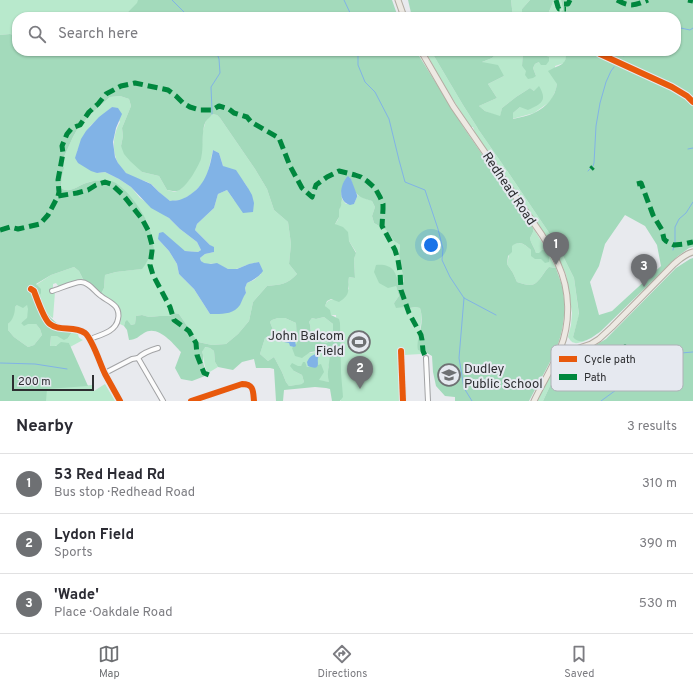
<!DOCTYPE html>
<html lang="en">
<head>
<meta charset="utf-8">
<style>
	:root { --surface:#fff; --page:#f2f2f3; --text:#2b2b33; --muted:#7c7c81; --line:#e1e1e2; --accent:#6e7073 }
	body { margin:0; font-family:Overpass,sans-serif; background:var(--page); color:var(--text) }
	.scale { position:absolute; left:12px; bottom:10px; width:82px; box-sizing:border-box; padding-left:4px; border:2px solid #2d2e31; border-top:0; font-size:11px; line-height:14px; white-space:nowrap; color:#2d2e31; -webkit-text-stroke:3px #e6e9f0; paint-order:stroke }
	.you { position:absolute; left:431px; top:245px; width:14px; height:14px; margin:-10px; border:3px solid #fff; border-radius:50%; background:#1a73e8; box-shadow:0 0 0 6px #1a73e833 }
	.badge { display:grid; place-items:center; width:26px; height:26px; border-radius:50%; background:var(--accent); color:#fff; font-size:13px; font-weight:700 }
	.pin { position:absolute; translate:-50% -33px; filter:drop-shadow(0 1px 2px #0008) }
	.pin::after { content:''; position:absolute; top:21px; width:14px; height:12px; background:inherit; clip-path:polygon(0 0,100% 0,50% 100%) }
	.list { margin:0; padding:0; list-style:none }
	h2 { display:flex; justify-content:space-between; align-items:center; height:52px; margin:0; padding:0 16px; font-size:17px }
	h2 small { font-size:13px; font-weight:400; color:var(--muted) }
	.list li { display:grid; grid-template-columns:26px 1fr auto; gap:12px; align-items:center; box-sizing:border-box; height:60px; padding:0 16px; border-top:1px solid var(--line) }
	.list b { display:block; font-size:15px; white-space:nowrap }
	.list p { margin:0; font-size:13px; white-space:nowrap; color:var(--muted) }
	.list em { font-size:13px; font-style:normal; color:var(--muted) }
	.icon { flex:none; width:22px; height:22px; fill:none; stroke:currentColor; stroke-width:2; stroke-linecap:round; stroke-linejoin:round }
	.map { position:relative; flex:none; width:693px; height:401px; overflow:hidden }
	.search { position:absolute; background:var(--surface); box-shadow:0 1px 3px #0004; left:12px; right:12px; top:12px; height:44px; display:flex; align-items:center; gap:10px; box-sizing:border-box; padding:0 14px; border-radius:16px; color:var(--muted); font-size:15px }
	.sheet { height:232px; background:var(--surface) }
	nav { display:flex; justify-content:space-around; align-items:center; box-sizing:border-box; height:56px; border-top:1px solid var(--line); background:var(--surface); font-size:11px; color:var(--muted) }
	nav a { display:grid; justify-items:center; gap:2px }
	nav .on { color:var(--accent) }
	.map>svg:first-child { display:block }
	.green { fill:#b8e9cc; fill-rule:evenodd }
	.forest { fill:#a3dabb; fill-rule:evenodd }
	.water { fill:#81b3e6 }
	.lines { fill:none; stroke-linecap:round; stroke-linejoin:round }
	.stream { stroke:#81b3e6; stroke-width:1 }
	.minor-casing { stroke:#a2a3a5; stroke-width:6 }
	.major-casing { stroke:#b3ada2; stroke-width:7 }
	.minor { stroke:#fcfcfc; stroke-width:4 }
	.major { stroke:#ede9e3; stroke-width:5 }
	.quiet { stroke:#00873e; stroke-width:5; stroke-dasharray:10 5; stroke-linecap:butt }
	.cycleway-casing { stroke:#e6e9f0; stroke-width:8 }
	.cycleway { stroke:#e8590c; stroke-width:6 }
	.labels { text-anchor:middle; stroke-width:4; stroke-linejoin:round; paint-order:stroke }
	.street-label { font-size:13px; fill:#2d2e31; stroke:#e6e9f0 }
	.poi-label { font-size:13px; fill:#2d2e31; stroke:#e6e9f0; text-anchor:end }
	.key { fill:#e6e9f0; stroke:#aeb1b7; stroke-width:1 }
	.key-label { font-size:11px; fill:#2d2e31 }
</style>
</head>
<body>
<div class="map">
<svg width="693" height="401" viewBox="0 0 693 401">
	<rect width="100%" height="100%" fill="#e8eaee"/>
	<g class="green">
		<polygon points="0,0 138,0 138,3 123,17 17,17 17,36 10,34 0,35"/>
		<polygon points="511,0 530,0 522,9 522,17 513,17"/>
		<path d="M553,0H561L563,11L559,14V17H548C548,10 553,6 553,0Z"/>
		<path d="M425,51H431L463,105L477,127L478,129L510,175L558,246L574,278L579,315L573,337L585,341C576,344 573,345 568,337L571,325L572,313L566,274L555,251L546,236L475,133L473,127H471C454,102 439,77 425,51Z"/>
		<path d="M499,51H523L522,66L536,76L533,68L535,64C541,62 544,57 544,51H566V58L564,63L555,66L557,84L556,89L551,101L534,113L512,119L513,113L520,107L534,91L530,88L516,97L502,108L500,117L485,111L479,106L497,98L488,84L504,76L482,62L492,58Z"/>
		<path d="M120,96L129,99L131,106L122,128L123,136L121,146L142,172L159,176L167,190L175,192L181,189L189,180L201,158L203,131L206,120L212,114L217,115L220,118L255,169L267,189L274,210L288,222L291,244L289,264L297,274C288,284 280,285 267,286L253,302L249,321L238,334L226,344L212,345L198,342L179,314L174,313L170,316H160L149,317L142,315L136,316L135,324L131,325L125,322L124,326L120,324C123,306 113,303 101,294L104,288L105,275L116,272L141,269L150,234L147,221L103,180C97,181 91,181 86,183C77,186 70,194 61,188L62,177L64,168L63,159L73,137L78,128L93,112L110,97ZM112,107L120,122C111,137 111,161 126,173C133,179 143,179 151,184C154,186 157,190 160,193C163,196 166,198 170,201L182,200L193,193L202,184L207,176L213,150L219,153L223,166L244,182L248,188L234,200L227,190L218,194L214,208L197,224L195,230L210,245L214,252L205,254L200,258C203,267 209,263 216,264C220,264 224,268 228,269C237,271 242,266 250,264C253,263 256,263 259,262L261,268V274L254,280L247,283L245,288L246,293L242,298L240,304L210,314L194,289L179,274L177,264L169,251L158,239L185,251L198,252L201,250L197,242L180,229L169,218L140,198L131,187L119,179L105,172L97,173L77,151L79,148L90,126Z"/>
		<path d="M357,195L364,198L372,201L375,207L372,216L374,223L386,230L394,241L400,245L399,255L404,282L401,283L397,279L394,271L396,286L399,296L394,303L407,304L410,308L415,307L420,308C423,317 420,325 420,334C419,341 420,348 421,354L404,355L407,401H341L336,315H331L325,306C327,301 329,299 335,300L349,289L348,285L349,277L355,278L354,259L356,252L349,241L335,224C340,217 338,219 339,210C340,207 342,203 342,199L346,204H354L357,197Z"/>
		<path d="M533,228L545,247L556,268L549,267C543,272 539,285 530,285C526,285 521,283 517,282L513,273L507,264L511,246C520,240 524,244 531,250V256L539,253H536C535,248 531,244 530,238L533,232Z"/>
		<path d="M74,267L79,271L84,281L59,287L56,283L53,284V288L50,290L51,294L55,292L53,318L51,317C41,308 41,297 36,285L51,275Z"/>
		<path d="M27,304L29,309L27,319L21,323L36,324L40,329L42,335L34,345L28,347L14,337L8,330V324C13,319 12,308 17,305C19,304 24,304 27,304Z"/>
		<path d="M324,317L333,324V335L330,338L327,343C320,342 312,341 311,332C310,328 311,326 309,322L312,318L316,319Z"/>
		<path d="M278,318H285L296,323L297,343L309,353C316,352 324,350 330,353V362L328,368L329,382L319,381L315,366L307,367L303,363L301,366H298L294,371L302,375L304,382L303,384L289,386L286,382L282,372L274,357L268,361L260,354L265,338L272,335L273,330L270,322L272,320Z"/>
		<path d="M75,331L78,332C78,337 79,338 83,340L70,347L69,343L50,347L51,336H57L68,338L72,332Z"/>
		<path d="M204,347L210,348L214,351L215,362L218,367L208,373C203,366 205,359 202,352Z"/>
		<polygon points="563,358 543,401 535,401 551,372"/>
		<polygon points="105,384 115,401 44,401 43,388 93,385 94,391"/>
	</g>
	<g class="forest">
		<polygon points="138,0 392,0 398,17 123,17 137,3"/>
		<polygon points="408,0 511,0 513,17 412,17"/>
		<path d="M530,0H553C553,6 548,10 548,17H542L538,13L535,12L532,17H522V9Z"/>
		<path d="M561,0H693V247L689,248L678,256L601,331C593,337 581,347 573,337L579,314L574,278L558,246L510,175L478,129L477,127L463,105L431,51H499L492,58L482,62L498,65L504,76L488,84L497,98L479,106L485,111L500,116L502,108L516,97L530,88L534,91L539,86C548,101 541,104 528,110L520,107L513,113V119C520,117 528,116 534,113C547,107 555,97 557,84L548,71C560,64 567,66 566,51H676V17H559V14L563,10ZM625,215L645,226L657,245L661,266L612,311L599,315L590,282L599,266L605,244Z"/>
		<path d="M10,34L17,36V51H416L464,128L533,228V232L530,238C531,244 535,248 536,253H539L542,250H545L549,257V262L545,263L541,259H535L531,256V250C524,244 520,240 512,246V252L508,256L507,264L513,273L517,282C521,283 526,285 530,285C539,285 543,272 549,267L556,268C558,275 562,283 563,291C567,314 562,340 551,360C544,374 536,387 529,401H455V397L445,396L436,386L433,372L432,356L427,353L418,350C416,342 420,335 421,327C422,321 422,314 420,308L415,307L410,308L407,304L405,305L404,307L396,308L394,303L399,296L396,286L388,288L379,283L374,272L376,265C382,264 390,265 394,271C397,276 396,278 401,283L404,282L399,255L400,245L394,241L386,230L374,223L372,216L375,207L372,201C363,198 356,197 353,187C352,183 352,181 349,177L341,193L342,199L341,206L339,210V217L335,224L343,227L348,232L349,241L356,253L354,259L355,278L349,277C347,290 352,294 339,302L331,299L327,301L325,306L330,310L331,315L339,319L340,323L341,373L343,397L340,401H332L330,389L326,388L315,387L284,390L283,401H276L274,369L270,368H256L254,359L242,362L233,370L218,367L215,362L214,351L210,348L205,347L202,352C204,356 203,358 203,362C204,367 206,370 205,376L192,381L181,379L175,368L181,352C173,343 157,324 144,333C139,336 136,340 129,340L127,330L124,326L125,322L127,320L131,325L135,324L136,316L142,315L149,317L160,316H170L174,313L179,314L198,342L212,345L226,344L238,334L249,321L253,302L267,286C280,285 288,284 297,274L289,264L291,244L288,222L274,210L267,189L255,169L220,118L217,115L212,114C211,117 207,119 206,121C201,129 204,149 201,159C198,167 186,189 177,191C173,192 171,190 167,190L159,176L142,172L130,161L124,154L121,146L123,136L122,128L131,106L129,99L120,96L110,97L93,112L78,128L73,137L63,159L64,168L62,177L61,188C70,194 77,186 86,183C94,180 106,179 114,182C127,189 141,209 147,222C151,230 152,240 154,249L145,265L142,269L116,272L105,275L104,288L101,294L84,281L79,271L74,267L51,275L36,284L41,289V293L40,295C45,316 53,322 72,332L68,338L64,340L57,336H51L50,346H56L61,342L69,343L88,386L47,389L46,401H0V35ZM17,305L23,308L27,305L28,309L27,318L21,323L24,326L28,324H36L40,329L42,335L34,345L28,347L14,337L8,330V324C13,320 15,313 15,307ZM324,317L333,324V335L330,338L327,343C320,342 312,341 311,332C310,328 311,326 309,322L312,318L316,319ZM278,318H285L296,323L297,343L292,348L295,356L302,358C305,356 308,353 311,352C316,351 325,351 330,353C330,363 326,372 329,382L319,380L324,372L321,364L315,366L307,367L305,362H303L301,366H298L292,363L290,366L294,371L302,375L304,382L302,384L289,386L286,382L282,372L274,357L268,361L260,354L265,338L272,335L273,330L270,322L272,320Z"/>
		<polygon points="523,51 544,51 544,55 549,57 549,61 546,65 541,65 539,62 535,64 533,68 536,76 533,78 528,79 525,75 526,71 522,66"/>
		<polygon points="693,258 693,401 543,401 563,358 568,353 589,349 606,339 676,268 690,259"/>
	</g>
	<g class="water">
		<path d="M112,107L118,108L122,114L116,128L113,142L115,157L118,163L126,173L151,184L159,192L170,201C173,200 179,201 182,199C185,198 188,196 191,194C206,184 210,167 213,150L219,153L223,166L236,170L248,188L252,195L254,203L253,212L243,213L234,200L227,190L218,194L214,208L197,224L195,230L210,245L214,247V252L205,254L200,258L201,261L204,263L211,264L217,263L228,269H237L249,264L259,262L263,271C259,277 253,280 247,283L245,288L246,293C243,297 242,301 240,305C233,315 221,314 210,314L194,289L179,274L177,264L169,251L158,239L159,233L163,232L185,251L198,252L201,250L197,242L180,229L169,218L151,208L131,187L119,179L105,172L97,173L91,171L78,163L75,158L81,139L86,131L99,117Z"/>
		<path d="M348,176L351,179L357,195V197L354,204L350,205C337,201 340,184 348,176Z"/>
		<polygon points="291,333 294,336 296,346 294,347 290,346 289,343 284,342 283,339 287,335"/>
		<path d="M319,353L320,355C319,356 318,357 318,358C317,362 321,370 311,367C307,366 308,366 307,362C310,356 312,355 319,353Z"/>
	</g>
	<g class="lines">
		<g class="stream">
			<polyline points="172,0 189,17"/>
			<polyline points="344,0 352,17"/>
			<polyline points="573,14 585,14 592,17"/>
			<polyline points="676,27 690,30 693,28"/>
			<polyline points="358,51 358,65 365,82 375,92 389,119 399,160 405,182 425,190 438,229 443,249 442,260 450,277 464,298 496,315"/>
			<polyline points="624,56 630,51"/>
			<polyline points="212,114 212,110 211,87 220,73 219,59 216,51"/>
			<polyline points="688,149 693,148"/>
			<polyline points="588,171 593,166 594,163 596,126 600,103 606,82 611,71 614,67"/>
			<polyline points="673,250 675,243 675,227 679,219 686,213 693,202"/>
			<polyline points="464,298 459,358 464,388 472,401"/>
			<polyline points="0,363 35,364 67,369"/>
			<polyline points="613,375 627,382"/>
			<polyline points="601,401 627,382 646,378 652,375 681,353 693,352"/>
		</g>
		<g class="minor-casing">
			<g id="minor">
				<path d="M31,289L34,291C37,299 44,320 50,324C60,332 74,325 85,333C93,340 100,364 105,374C110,383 115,392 120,401"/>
				<path d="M52,291C59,289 74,282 81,282C89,282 95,292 101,296C106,300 112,302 116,307C118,310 119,315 118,319C116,332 100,335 90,339"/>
				<polyline points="401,351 403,401"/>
				<polyline points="138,358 163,401"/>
				<path d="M138,358C143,353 151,350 158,348"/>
				<polyline points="426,358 428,401"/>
				<polyline points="105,373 132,359 138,358"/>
				<path d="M191,401L242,384C254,384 253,391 254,401"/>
			</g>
		</g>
		<g class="major-casing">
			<g id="major">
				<polyline points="398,0 404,17"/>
				<path d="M421,51L453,106L542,235C548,245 554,254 558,264C570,290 571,322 560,349C553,367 542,384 534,401"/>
				<path d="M560,348L576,349L591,344L599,339L612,327L674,264C680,259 685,254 693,252"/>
			</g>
		</g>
		<use href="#minor" class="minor"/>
		<use href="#major" class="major"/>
		<g class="quiet">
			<polyline points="556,0 558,7 559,9 566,9"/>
			<path d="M617,0C630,7 634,6 648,0"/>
			<polyline points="688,0 693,1"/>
			<polyline points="564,4 568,4 570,0"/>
			<polyline points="591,169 593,167"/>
			<polyline points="637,184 641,183 653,215 662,230 664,239 666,241 674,245 684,244 693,242"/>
			<polyline points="58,196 59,192 58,180 63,153 62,146 67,134 72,128 80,125 89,112 98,104 106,94 121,86 135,83 168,90 176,96 183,103 190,107 200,110 212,110 219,106 229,109 234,113 247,117 251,122 279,138 290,166 302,188 312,197 316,185 327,177 339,171 355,175 361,177 367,181 375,188 380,197 383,204 383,209 382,226 395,250 398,260 400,272 401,290 409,313 421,335 422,340 423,351 426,358"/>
			<polyline points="0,230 10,227 18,229 40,224 48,215 58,196 77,193 88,190 96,185 105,182 111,184 123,195 142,219 148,230 152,245 152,251 150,265 153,275 170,307 174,320 189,331 196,343 197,355 204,373 209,375"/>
			<polyline points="595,359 611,354 613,351 616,349 616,352 615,357 615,359 620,357 623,349 625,347 631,356 630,359 632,360 635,357 638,350 641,352 644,360 643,362 644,363 650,359 657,352"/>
		</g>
		<g class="cycleway-casing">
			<g id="cycleway">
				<polyline points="596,51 600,54 672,87 687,96 693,102"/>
				<path d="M31,289L34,291C37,299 44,320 50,324C60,332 74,325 85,333C93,340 100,364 105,374C110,383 115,392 120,401"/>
				<polyline points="401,351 403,401"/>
				<path d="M191,401L242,384C254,384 253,391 254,401"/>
			</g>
		</g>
		<use href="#cycleway" class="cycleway"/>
	</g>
	<defs>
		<g id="stadium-ring" transform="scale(1.15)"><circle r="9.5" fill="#e6e9f0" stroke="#6e7073" stroke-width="1.5"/><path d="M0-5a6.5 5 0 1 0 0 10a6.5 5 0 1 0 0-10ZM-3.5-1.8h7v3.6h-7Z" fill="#6e7073"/></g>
		<g id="school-ring" transform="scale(1.15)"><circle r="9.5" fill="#e6e9f0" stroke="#6e7073" stroke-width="1.5"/><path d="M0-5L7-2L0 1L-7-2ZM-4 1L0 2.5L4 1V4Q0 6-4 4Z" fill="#6e7073"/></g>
	</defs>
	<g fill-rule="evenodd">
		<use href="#stadium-ring" x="359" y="342"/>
		<use href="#school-ring" x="449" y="375"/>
	</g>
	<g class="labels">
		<g class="street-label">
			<text transform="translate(510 188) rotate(56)" y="5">Redhead Road</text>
		</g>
		<g class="poi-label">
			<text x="344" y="340">John Balcom<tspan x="344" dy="15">Field</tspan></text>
			<text x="464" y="373" text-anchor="start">Dudley<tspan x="464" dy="15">Public School</tspan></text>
		</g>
	</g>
	<rect x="551" y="345" width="132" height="46" rx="6" class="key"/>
	<rect x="559" y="356" width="18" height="6" fill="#e8590c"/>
	<rect x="559" y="374" width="18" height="6" fill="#00873e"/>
	<g class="key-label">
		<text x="584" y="363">Cycle path</text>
		<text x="584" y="381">Path</text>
	</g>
</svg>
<div class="scale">200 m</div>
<div class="you"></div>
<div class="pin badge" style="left:556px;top:265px">1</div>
<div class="pin badge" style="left:360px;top:389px">2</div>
<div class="pin badge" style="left:644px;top:287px">3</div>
<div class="search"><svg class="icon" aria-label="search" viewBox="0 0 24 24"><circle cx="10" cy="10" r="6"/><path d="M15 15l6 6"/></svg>Search here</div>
</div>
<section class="sheet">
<h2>Nearby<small>3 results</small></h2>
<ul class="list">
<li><span class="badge">1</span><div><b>53 Red Head Rd</b><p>Bus stop · Redhead Road</p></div><em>310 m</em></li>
<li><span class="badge">2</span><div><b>Lydon Field</b><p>Sports</p></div><em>390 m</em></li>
<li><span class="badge">3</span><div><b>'Wade'</b><p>Place · Oakdale Road</p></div><em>530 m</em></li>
</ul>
</section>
<nav>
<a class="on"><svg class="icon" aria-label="map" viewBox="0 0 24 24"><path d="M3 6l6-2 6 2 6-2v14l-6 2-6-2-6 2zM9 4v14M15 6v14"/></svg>Map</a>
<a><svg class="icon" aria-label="directions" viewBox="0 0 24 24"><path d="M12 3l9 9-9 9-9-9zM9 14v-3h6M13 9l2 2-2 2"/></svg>Directions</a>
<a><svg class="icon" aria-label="saved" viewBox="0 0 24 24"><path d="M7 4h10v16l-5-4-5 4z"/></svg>Saved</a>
</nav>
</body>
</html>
